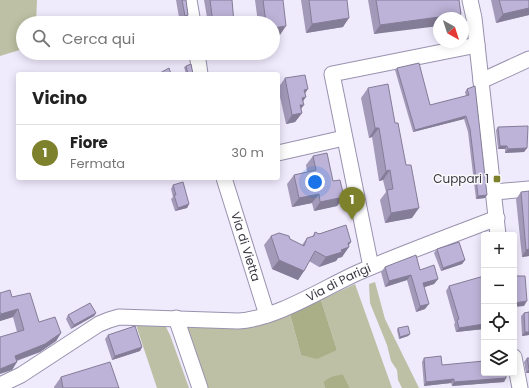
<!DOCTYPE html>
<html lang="it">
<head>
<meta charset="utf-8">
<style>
	:root { --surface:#fff; --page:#f2f2f2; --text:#222; --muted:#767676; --line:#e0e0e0; --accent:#7d812b }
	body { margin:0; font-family:Poppins,sans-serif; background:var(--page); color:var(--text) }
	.controls { position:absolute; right:12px; bottom:12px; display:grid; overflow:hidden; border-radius:4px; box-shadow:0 2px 10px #0003 }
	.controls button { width:36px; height:36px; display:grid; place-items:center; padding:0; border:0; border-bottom:1px solid var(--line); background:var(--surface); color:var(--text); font:20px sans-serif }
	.compass { position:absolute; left:433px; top:12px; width:36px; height:36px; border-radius:50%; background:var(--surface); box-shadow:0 2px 10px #0003; rotate:141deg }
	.you { position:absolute; left:315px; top:182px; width:14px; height:14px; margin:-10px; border:3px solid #fff; border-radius:50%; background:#1a73e8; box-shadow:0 0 0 6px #1a73e833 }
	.badge { display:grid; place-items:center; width:26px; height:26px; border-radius:50%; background:var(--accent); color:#fff; font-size:13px; font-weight:700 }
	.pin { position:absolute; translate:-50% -33px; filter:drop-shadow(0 1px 2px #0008) }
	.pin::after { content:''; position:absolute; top:21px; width:14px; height:12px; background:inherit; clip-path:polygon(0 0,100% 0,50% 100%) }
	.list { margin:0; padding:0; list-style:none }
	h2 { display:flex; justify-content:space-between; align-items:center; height:52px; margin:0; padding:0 16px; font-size:17px }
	h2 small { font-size:13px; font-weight:400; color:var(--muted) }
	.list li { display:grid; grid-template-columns:26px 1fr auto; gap:12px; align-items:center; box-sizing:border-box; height:56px; padding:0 16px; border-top:1px solid var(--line) }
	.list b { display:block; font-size:15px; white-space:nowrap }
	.list p { margin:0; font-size:13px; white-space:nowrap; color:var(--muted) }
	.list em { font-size:13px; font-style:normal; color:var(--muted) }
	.icon { flex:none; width:22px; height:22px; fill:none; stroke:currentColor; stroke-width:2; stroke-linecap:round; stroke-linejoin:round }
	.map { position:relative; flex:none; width:529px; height:388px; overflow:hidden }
	.search { position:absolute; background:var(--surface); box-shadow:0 2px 10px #0003; left:16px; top:16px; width:264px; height:44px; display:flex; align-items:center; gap:10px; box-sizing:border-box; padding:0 14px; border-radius:22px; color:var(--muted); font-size:15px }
	.panel { position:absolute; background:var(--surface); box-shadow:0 2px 10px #0003; left:16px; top:72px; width:264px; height:108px; border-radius:4px }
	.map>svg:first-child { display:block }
	.green { fill:#bdc0a4 }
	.forest { fill:#abaf88 }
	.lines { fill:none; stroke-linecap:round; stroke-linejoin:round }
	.minor-casing { stroke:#9992ae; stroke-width:17 }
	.minor { stroke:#fff; stroke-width:15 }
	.wall { fill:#a39aba }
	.shaded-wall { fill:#847d97 }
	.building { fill:#bdb3d8; stroke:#847d97 }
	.poi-dot { fill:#7d812b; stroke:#fafafa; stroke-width:1.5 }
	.labels { text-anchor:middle; stroke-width:3; stroke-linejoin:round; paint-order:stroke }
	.poi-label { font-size:12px; fill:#3b3844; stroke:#fafafa; text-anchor:end }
	.street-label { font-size:12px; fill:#3b3844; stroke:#fafafa }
</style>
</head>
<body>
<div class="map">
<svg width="529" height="388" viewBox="0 0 529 388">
	<rect width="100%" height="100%" fill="#efeafc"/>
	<g class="green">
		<polygon points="0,0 37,0 36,23 23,23 23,49 0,56"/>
		<polygon points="375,282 385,319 419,388 402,388 398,380 397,370 391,361 387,345 370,303 369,284"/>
		<path d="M355,284L392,388H350L343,374L323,382L325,388H208L187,328L189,326C224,326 258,328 290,314L301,355L337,350L321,300Z"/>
		<polygon points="136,325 165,325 170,335 189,388 157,388"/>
	</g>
	<g class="forest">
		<polygon points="321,300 337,350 317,359 301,355 290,314"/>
		<polygon points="343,374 350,388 325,388 323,382 331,377"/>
	</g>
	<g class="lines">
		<g class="minor-casing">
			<g id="minor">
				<polyline points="189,0 193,23"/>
				<polyline points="470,0 474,18 481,81"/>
				<polyline points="197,53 200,74"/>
				<polyline points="278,153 344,138"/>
				<path id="s1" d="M224,178L267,315"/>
				<polyline points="494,192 529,189"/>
				<polyline points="498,235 481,81 529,59"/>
				<polyline points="371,267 332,74 477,45"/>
				<polyline points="176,318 200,388"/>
				<polyline points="514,357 520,388"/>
				<path id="s2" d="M0,385L21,375L99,324L109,320L119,317L238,321C276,319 322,289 357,273C403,253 450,236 497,218"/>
			</g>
		</g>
		<use href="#minor" class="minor"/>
	</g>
	<g class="wall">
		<polygon points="176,0 186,0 188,15 184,22 180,23"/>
		<polygon points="204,0 232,0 234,23 208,23"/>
		<polygon points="255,0 283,0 280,35 273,23 258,23"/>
		<polygon points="301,0 347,0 343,27 306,33"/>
		<polygon points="368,0 459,0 461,14 458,18 439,18 374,34"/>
		<polygon points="491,0 529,0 529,15 496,23"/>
		<polygon points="186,66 193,74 186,74 184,67"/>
		<polygon points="397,68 430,105 466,96 465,92 467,89 475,86 485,198 476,199 468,132 464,119 413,132 395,70"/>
		<polygon points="285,78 305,94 301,109 302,113 295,122 286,124 278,88"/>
		<polygon points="368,88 412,218 385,223 380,200 386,192 383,180 379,181 372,137 369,138 361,98"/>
		<polygon points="498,127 527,148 524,152 505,153 505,149 498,149 496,130"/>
		<polygon points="313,156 333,181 344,197 337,206 314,211 312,203 292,207 287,184 294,175 307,172 306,165"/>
		<polygon points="173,185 189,204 187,208 175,211 171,199 173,197 171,189"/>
		<polygon points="521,192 529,256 522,257 516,199"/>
		<polygon points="315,232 349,245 342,257 338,258 336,261 319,267 309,261 304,271 298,280 272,269 264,245 271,236 290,239 302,245 307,238 312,237"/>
		<polygon points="437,249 465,260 462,264 441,271 434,253"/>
		<polygon points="385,267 420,270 438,279 434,284 424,287 425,309 416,312 407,280 385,287 381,272"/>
		<polygon points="449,286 484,329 456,332 454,324 455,323 446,291"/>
		<polygon points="0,293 12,297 39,322 61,333 56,341 40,352 17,361 12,370 17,332 13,317 0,321"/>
		<polygon points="529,312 529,335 522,336 521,316 524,313"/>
		<polygon points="96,313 94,316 71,329 66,319 68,315"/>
		<polygon points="398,328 410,334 408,336 399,339 397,330"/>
		<polygon points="108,335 142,347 140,351 112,360 105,339"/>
		<polygon points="424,358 442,365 506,378 504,382 452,386 451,383 424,386 422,362"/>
		<polygon points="527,358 529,358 529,373 526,373 524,362"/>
		<polygon points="61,377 119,388 54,388 54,387"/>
	</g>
	<g class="shaded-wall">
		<polygon points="529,8 529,15 496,23 503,14"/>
		<polygon points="461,14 458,18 439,18 439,26 374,34 380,25"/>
		<polygon points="188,15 184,22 180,23 185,16"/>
		<polygon points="349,18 343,27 306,33 312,24"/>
		<polygon points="286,26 280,35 273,36 273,28"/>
		<polygon points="308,89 302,98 306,97 299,107 304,90"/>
		<polygon points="300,105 304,105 297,114 302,113 295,122 286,124 292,115"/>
		<polygon points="466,116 464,119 413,132 415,130"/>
		<polygon points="375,128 379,128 372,137 369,138"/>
		<polygon points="500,146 507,146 505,149 498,149"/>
		<polygon points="527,148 524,152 505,153 508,149"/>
		<polygon points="390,170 383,180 379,181 386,171"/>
		<polygon points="319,194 312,203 292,207 299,198"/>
		<polygon points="487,195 485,198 476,199 478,196"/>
		<polygon points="344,197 337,206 314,211 320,202"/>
		<polygon points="189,204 187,208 175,211 178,208"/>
		<polygon points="419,208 412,218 385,223 391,213"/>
		<polygon points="351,242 347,248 349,247 342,257 338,258 336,261 319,267 326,257 341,250 348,243"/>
		<polygon points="529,249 529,256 522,257 526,250"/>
		<polygon points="279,260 304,271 298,280 272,269"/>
		<polygon points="465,260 462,264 441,271 443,268"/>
		<polygon points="411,275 407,280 385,287 389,281"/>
		<polygon points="438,279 434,284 419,289 423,283"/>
		<polygon points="527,301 524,306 514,307 514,303"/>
		<polygon points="429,304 425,309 416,312 420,306"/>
		<polygon points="18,309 13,317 0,321 0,315 1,314"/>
		<polygon points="96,313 94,316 71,329 74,325"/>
		<polygon points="484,324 484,329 456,332 459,328"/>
		<polygon points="525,332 529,332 529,335 522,336"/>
		<polygon points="61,333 56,341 40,352 9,363 15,356"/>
		<polygon points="410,334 408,336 399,339 400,337"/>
		<polygon points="142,347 140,351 112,360 115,356"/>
		<polygon points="17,362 12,370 0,374 0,369"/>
		<polygon points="529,369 529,373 526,373"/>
		<polygon points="506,378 504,382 452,386 454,382"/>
		<polygon points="454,379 451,383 424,386 426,382"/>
	</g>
	<g class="building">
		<polygon points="182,0 186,0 188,15 185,16"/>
		<polygon points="210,0 232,0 234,23 213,23"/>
		<polygon points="263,0 283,0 286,26 273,28 273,23 266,23"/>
		<polygon points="309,0 347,0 349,18 312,24"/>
		<polygon points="376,0 459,0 461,14 380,25"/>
		<polygon points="499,0 529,0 529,8 503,14"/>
		<polygon points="419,63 430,105 469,95 467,89 475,86 487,195 478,196 470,129 466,116 415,130 397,68"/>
		<polygon points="191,64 193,74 188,74 186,66"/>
		<polygon points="169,68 171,74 161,74 160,73"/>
		<polygon points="305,75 308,89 304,90 306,97 302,98 304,105 300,105 302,113 292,115 285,78"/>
		<polygon points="388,84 395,123 398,123 406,165 411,165 419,208 391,213 387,190 393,189 390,170 386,171 379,128 375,128 368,88"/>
		<polygon points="528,126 527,148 508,149 507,146 500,146 498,127"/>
		<polygon points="327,153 333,181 340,180 344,197 320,202 319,194 299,198 294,175 316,170 313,156"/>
		<polygon points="183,182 189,204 178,208 174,195 176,195 173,185"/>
		<polygon points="529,191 529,249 526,250 521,192"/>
		<polygon points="346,225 351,242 348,243 349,247 341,250 342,252 326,257 315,251 304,271 279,260 271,236 279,233 289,236 290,239 304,246 307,238 314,236 315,232 319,234"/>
		<polygon points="459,242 465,260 443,268 437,249"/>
		<polygon points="416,255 420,270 434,265 438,279 423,283 429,304 420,306 411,275 389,281 385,267"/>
		<polygon points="484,276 484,324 459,328 457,320 459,319 449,286"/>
		<polygon points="514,276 525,276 527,301 514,303"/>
		<polygon points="10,290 12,297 30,293 39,322 55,317 61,333 45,344 15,356 17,362 0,369 0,337 24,330 18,309 1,314 0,312 0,293"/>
		<polygon points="90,303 96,313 74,325 68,315"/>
		<polygon points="529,312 529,332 525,332 524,313"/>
		<polygon points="135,326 142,347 115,356 108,335"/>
		<polygon points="408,326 410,334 400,337 398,328"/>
		<polygon points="441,356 442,365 484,361 484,373 506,373 506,378 454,382 454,379 426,382 424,358"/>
		<polygon points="527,358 529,358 529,369"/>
		<polygon points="110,362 119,388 63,388 61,377"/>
	</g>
	<rect class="poi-dot" x="493" y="175" width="8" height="8" rx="2"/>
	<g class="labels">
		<g class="poi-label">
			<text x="489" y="183">Cuppari 1</text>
		</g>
		<g class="street-label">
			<text dy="4" stroke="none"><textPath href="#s1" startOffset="72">Via di Vietta</textPath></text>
			<text dy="4" stroke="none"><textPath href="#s2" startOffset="365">Via di Parigi</textPath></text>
		</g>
	</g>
</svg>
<div class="controls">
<button>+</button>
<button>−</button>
<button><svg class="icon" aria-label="locate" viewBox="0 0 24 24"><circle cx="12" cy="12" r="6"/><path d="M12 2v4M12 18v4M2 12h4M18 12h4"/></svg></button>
<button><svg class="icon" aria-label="layers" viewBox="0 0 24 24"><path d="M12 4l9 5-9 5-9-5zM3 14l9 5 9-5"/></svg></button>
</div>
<svg class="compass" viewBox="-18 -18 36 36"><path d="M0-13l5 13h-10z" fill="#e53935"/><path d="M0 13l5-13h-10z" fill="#767676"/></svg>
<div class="you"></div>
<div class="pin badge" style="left:352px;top:220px">1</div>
<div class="search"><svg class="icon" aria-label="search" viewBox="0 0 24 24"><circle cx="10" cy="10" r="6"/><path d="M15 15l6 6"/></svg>Cerca qui</div>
<section class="panel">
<h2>Vicino<small></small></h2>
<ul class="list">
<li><span class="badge">1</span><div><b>Fiore</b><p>Fermata</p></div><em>30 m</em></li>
</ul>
</section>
</div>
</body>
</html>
